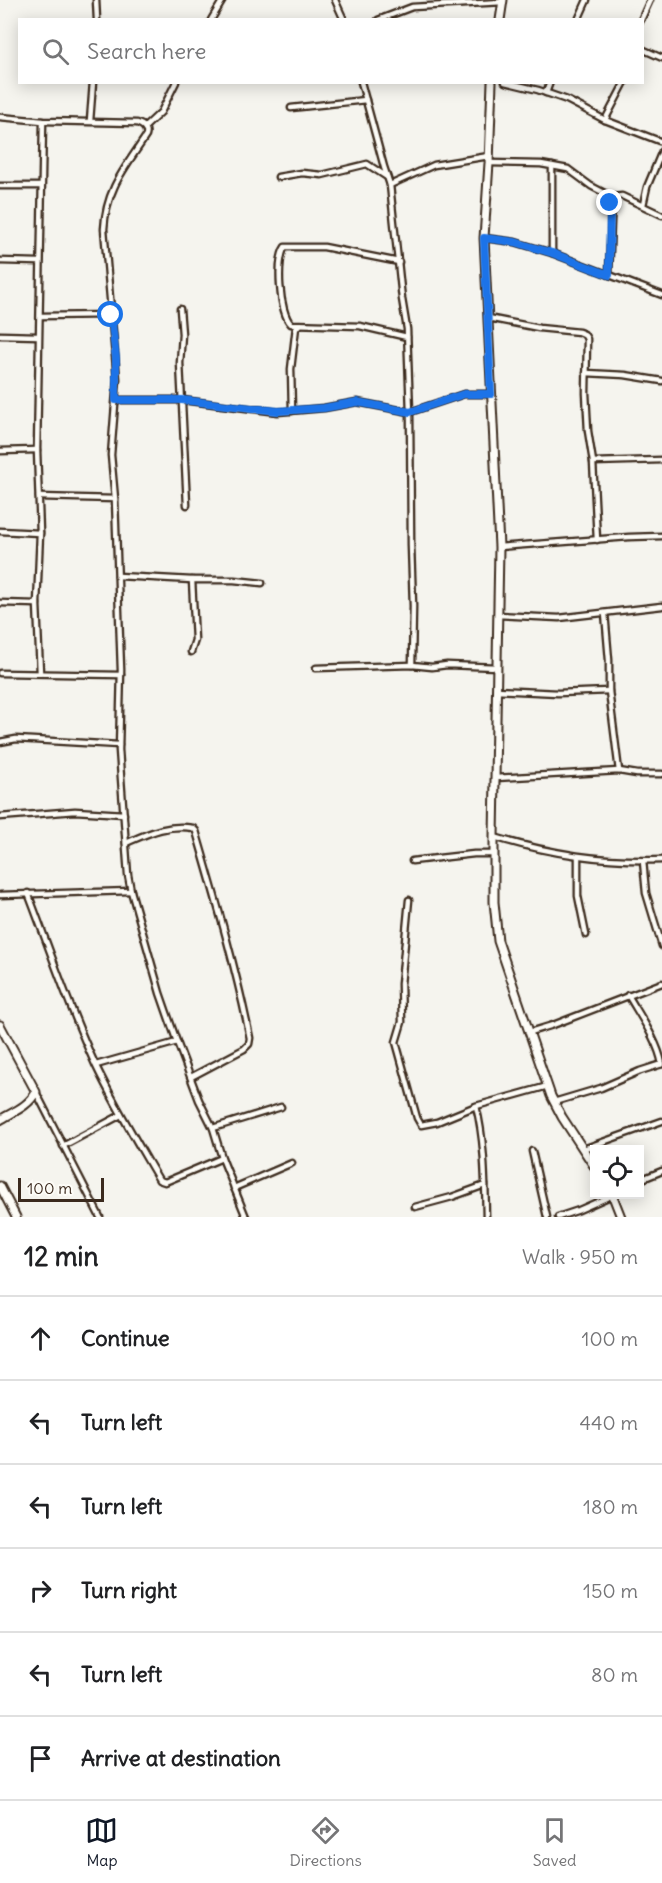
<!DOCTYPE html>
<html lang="en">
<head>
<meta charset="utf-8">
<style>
	:root { --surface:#fff; --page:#f2f2f2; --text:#202124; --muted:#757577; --line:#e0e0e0; --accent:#111827 }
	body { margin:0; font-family:Delius,sans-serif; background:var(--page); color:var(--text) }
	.controls { position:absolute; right:18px; bottom:18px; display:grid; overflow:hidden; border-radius:0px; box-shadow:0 3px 15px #0003 }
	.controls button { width:54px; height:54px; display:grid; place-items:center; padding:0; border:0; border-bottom:2px solid var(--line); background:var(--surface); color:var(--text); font:30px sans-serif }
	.scale { position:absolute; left:18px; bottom:15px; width:86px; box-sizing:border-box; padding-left:6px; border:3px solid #3b2a1e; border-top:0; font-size:16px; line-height:21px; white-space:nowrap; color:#3b2a1e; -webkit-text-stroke:4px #fdfcf7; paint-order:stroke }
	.stop { position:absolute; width:18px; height:18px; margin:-14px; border:4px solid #1a73e8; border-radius:50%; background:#fff }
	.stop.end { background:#1a73e8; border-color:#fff; box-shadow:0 2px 6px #0008 }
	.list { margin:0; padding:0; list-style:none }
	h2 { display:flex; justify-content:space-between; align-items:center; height:78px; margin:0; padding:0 24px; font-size:26px }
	h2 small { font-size:20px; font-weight:400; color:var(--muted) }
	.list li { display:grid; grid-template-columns:39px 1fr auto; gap:18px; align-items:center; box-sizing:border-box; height:84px; padding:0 24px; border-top:2px solid var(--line) }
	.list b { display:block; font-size:22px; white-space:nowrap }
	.list em { font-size:20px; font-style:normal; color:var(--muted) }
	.icon { flex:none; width:33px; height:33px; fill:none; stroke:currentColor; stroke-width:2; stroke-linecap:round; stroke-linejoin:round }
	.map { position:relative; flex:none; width:662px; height:1217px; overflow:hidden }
	.search { position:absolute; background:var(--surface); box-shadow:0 3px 15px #0003; left:18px; right:18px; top:18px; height:66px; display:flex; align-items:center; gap:15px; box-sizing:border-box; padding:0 21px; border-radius:0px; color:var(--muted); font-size:22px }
	.sheet { height:582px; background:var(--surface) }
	nav { display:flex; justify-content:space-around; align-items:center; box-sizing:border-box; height:84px; border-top:2px solid var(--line); background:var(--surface); font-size:16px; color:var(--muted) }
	nav a { display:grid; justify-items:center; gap:3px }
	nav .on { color:var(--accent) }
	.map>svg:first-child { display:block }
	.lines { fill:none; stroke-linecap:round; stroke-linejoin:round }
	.street-casing { stroke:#3b2a1e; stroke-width:9 }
	.secondary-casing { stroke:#3b2a1e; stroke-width:11 }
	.street { stroke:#fdfcf7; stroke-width:4.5 }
	.secondary { stroke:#fdfcf7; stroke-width:7 }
	.route { stroke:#1a73e8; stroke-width:8 }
</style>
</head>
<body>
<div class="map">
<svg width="662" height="1217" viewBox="0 0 662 1217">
	<rect width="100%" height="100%" fill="#f5f4ee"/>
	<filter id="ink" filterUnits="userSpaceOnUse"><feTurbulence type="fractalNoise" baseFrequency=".0167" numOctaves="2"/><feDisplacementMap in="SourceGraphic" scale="12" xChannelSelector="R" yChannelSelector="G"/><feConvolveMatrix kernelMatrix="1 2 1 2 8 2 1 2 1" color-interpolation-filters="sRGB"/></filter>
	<g filter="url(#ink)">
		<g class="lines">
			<g class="street-casing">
				<g id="street">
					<polyline points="96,0 97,20"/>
					<polyline points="335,0 344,20"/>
					<polyline points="211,20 223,0"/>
					<polyline points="378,20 412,7 503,2"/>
					<polyline points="578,20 587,0"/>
					<polyline points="641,20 650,0"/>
					<polyline points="642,49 662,58"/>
					<polyline points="361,82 384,167 390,185 402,299 407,329 410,412 411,545 413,606 412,665"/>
					<polyline points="505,82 538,90 567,100 605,120 662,142"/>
					<polyline points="546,93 550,82"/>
					<polyline points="291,108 366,100"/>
					<path d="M0,117L43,121L137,123C143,125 148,129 146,136C125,168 106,189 104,229L117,379L111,455L115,499L121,670L119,750L128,875L131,891L160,993L177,1042L199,1100L213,1128L222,1158L246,1217"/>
					<polyline points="605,120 625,82"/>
					<polyline points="90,121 93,82"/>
					<polyline points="145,127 161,112 176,82"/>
					<polyline points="489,163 541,164 552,166 552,253"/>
					<polyline points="552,166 568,169 591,186 612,197"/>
					<polyline points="278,177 302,173 322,175 367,164 387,177"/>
					<polyline points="390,185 434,165 489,156"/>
					<polyline points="0,186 41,186"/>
					<polyline points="643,205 647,187 662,151"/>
					<polyline points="484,238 515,242 552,253 662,295"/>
					<polyline points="0,261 39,262"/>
					<path d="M399,262L324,247H285C276,260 279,312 291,324L360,326L407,337"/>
					<polyline points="609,275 612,197 622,196 662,215"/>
					<polyline points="180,309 182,334 180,363 187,505"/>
					<polyline points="41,316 111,315"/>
					<polyline points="488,318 539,328 579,332 584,334 587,339 586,393 588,431 593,462 597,540"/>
					<polyline points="0,335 38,336"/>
					<polyline points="586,373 625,375 662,381"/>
					<polyline points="116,400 182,400 278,412 324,408 357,402 410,412 464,394 491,394"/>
					<polyline points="292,411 291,369 296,327 300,325"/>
					<polyline points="0,451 37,450"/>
					<polyline points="593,462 662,460"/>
					<polyline points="39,497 115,499"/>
					<polyline points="0,531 40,533"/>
					<polyline points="499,547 629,537 662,536"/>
					<polyline points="118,576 192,580 234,580 262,583"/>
					<polyline points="0,603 37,604"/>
					<polyline points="605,613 609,660 609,691 619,771"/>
					<polyline points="498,615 559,618 662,606"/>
					<polyline points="191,652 195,640 192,580"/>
					<polyline points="316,668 412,665 432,667 447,665 497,667"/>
					<polyline points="0,673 121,675"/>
					<polyline points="40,673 37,604 40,533 37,450 43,121"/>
					<polyline points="496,690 558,693 609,691"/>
					<polyline points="0,742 16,739 119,745"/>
					<polyline points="496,778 619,771 637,774 662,774"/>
					<polyline points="0,817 75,811 124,814"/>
					<path d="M494,837C551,854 602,862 662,860"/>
					<path d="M126,843C149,833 167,824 193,828L196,831C216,900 236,968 250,1038L249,1044L244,1049L191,1077"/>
					<polyline points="578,857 578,896 586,935"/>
					<polyline points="412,861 474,854 494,854"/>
					<polyline points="643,861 646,893 662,946"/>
					<path d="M28,893C50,950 69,1008 95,1064C114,1104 137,1142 159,1180L165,1182L222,1158"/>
					<polyline points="0,895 131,891"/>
					<polyline points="409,900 401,984 402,1022 396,1042 417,1118 421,1125 437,1122 476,1106 548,1086"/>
					<path d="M628,995C640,1016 658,1041 662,1064"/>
					<polyline points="530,1032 553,1025 662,983"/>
					<polyline points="96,1065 177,1042"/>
					<polyline points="36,1092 100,1217"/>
					<polyline points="554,1102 601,1088 640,1071 662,1064"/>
					<path d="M476,1106C485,1141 485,1181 486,1217"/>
					<polyline points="213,1128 281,1107"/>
					<polyline points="63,1146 121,1115"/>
					<polyline points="583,1149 662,1121"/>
					<polyline points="532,1151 547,1217"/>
					<polyline points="640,1180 662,1171"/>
					<polyline points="234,1188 292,1163"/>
					<polyline points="415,1207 452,1197 485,1185"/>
					<polyline points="558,1217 579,1210 613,1195"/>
				</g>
			</g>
			<g class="secondary-casing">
				<g id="secondary">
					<polyline points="500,20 503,0"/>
					<polyline points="492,82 489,163 484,238 499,547 494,837 494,902 498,941 551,1096 562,1117 594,1166"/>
					<path d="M0,1025L36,1092C29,1106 13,1112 0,1120"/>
					<polyline points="0,1186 16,1217"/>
					<polyline points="612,1194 621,1217"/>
				</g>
			</g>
			<use href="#street" class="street"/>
			<use href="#secondary" class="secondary"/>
		</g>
	</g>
	<g class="lines" filter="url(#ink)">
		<polyline class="route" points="111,315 116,358 116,400 182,400 278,411 324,408 357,402 410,412 464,394 491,394 484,238 515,242 552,253 609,275 610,203"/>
	</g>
</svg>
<div class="controls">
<button><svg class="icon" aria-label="locate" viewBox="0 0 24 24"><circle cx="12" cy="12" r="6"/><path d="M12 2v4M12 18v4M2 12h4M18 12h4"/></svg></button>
</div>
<div class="scale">100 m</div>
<div class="stop" style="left:111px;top:315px"></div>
<div class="stop end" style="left:610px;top:203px"></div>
<div class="search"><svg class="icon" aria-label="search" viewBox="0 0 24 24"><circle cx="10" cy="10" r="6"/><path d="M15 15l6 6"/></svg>Search here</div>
</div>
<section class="sheet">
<h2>12 min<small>Walk · 950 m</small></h2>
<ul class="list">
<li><svg class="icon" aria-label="ahead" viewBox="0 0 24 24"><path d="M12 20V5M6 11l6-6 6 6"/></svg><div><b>Continue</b></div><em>100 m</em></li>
<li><svg class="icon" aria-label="left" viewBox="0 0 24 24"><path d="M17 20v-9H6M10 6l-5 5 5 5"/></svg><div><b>Turn left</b></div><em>440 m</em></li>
<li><svg class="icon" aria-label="left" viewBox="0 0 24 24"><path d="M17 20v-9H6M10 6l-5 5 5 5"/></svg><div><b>Turn left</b></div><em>180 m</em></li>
<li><svg class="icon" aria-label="right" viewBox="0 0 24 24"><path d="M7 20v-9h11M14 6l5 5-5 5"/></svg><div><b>Turn right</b></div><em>150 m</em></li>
<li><svg class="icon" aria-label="left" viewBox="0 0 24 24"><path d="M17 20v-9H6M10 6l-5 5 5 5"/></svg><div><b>Turn left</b></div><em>80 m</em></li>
<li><svg class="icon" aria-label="arrive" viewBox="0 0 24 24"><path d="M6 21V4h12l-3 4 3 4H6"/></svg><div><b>Arrive at destination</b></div></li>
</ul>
</section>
<nav>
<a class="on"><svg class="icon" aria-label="map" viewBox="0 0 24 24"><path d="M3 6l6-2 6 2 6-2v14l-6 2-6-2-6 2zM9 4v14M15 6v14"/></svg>Map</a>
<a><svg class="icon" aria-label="directions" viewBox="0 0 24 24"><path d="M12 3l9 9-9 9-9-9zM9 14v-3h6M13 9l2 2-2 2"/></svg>Directions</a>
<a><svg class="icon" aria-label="saved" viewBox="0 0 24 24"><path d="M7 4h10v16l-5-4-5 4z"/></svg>Saved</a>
</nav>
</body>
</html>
